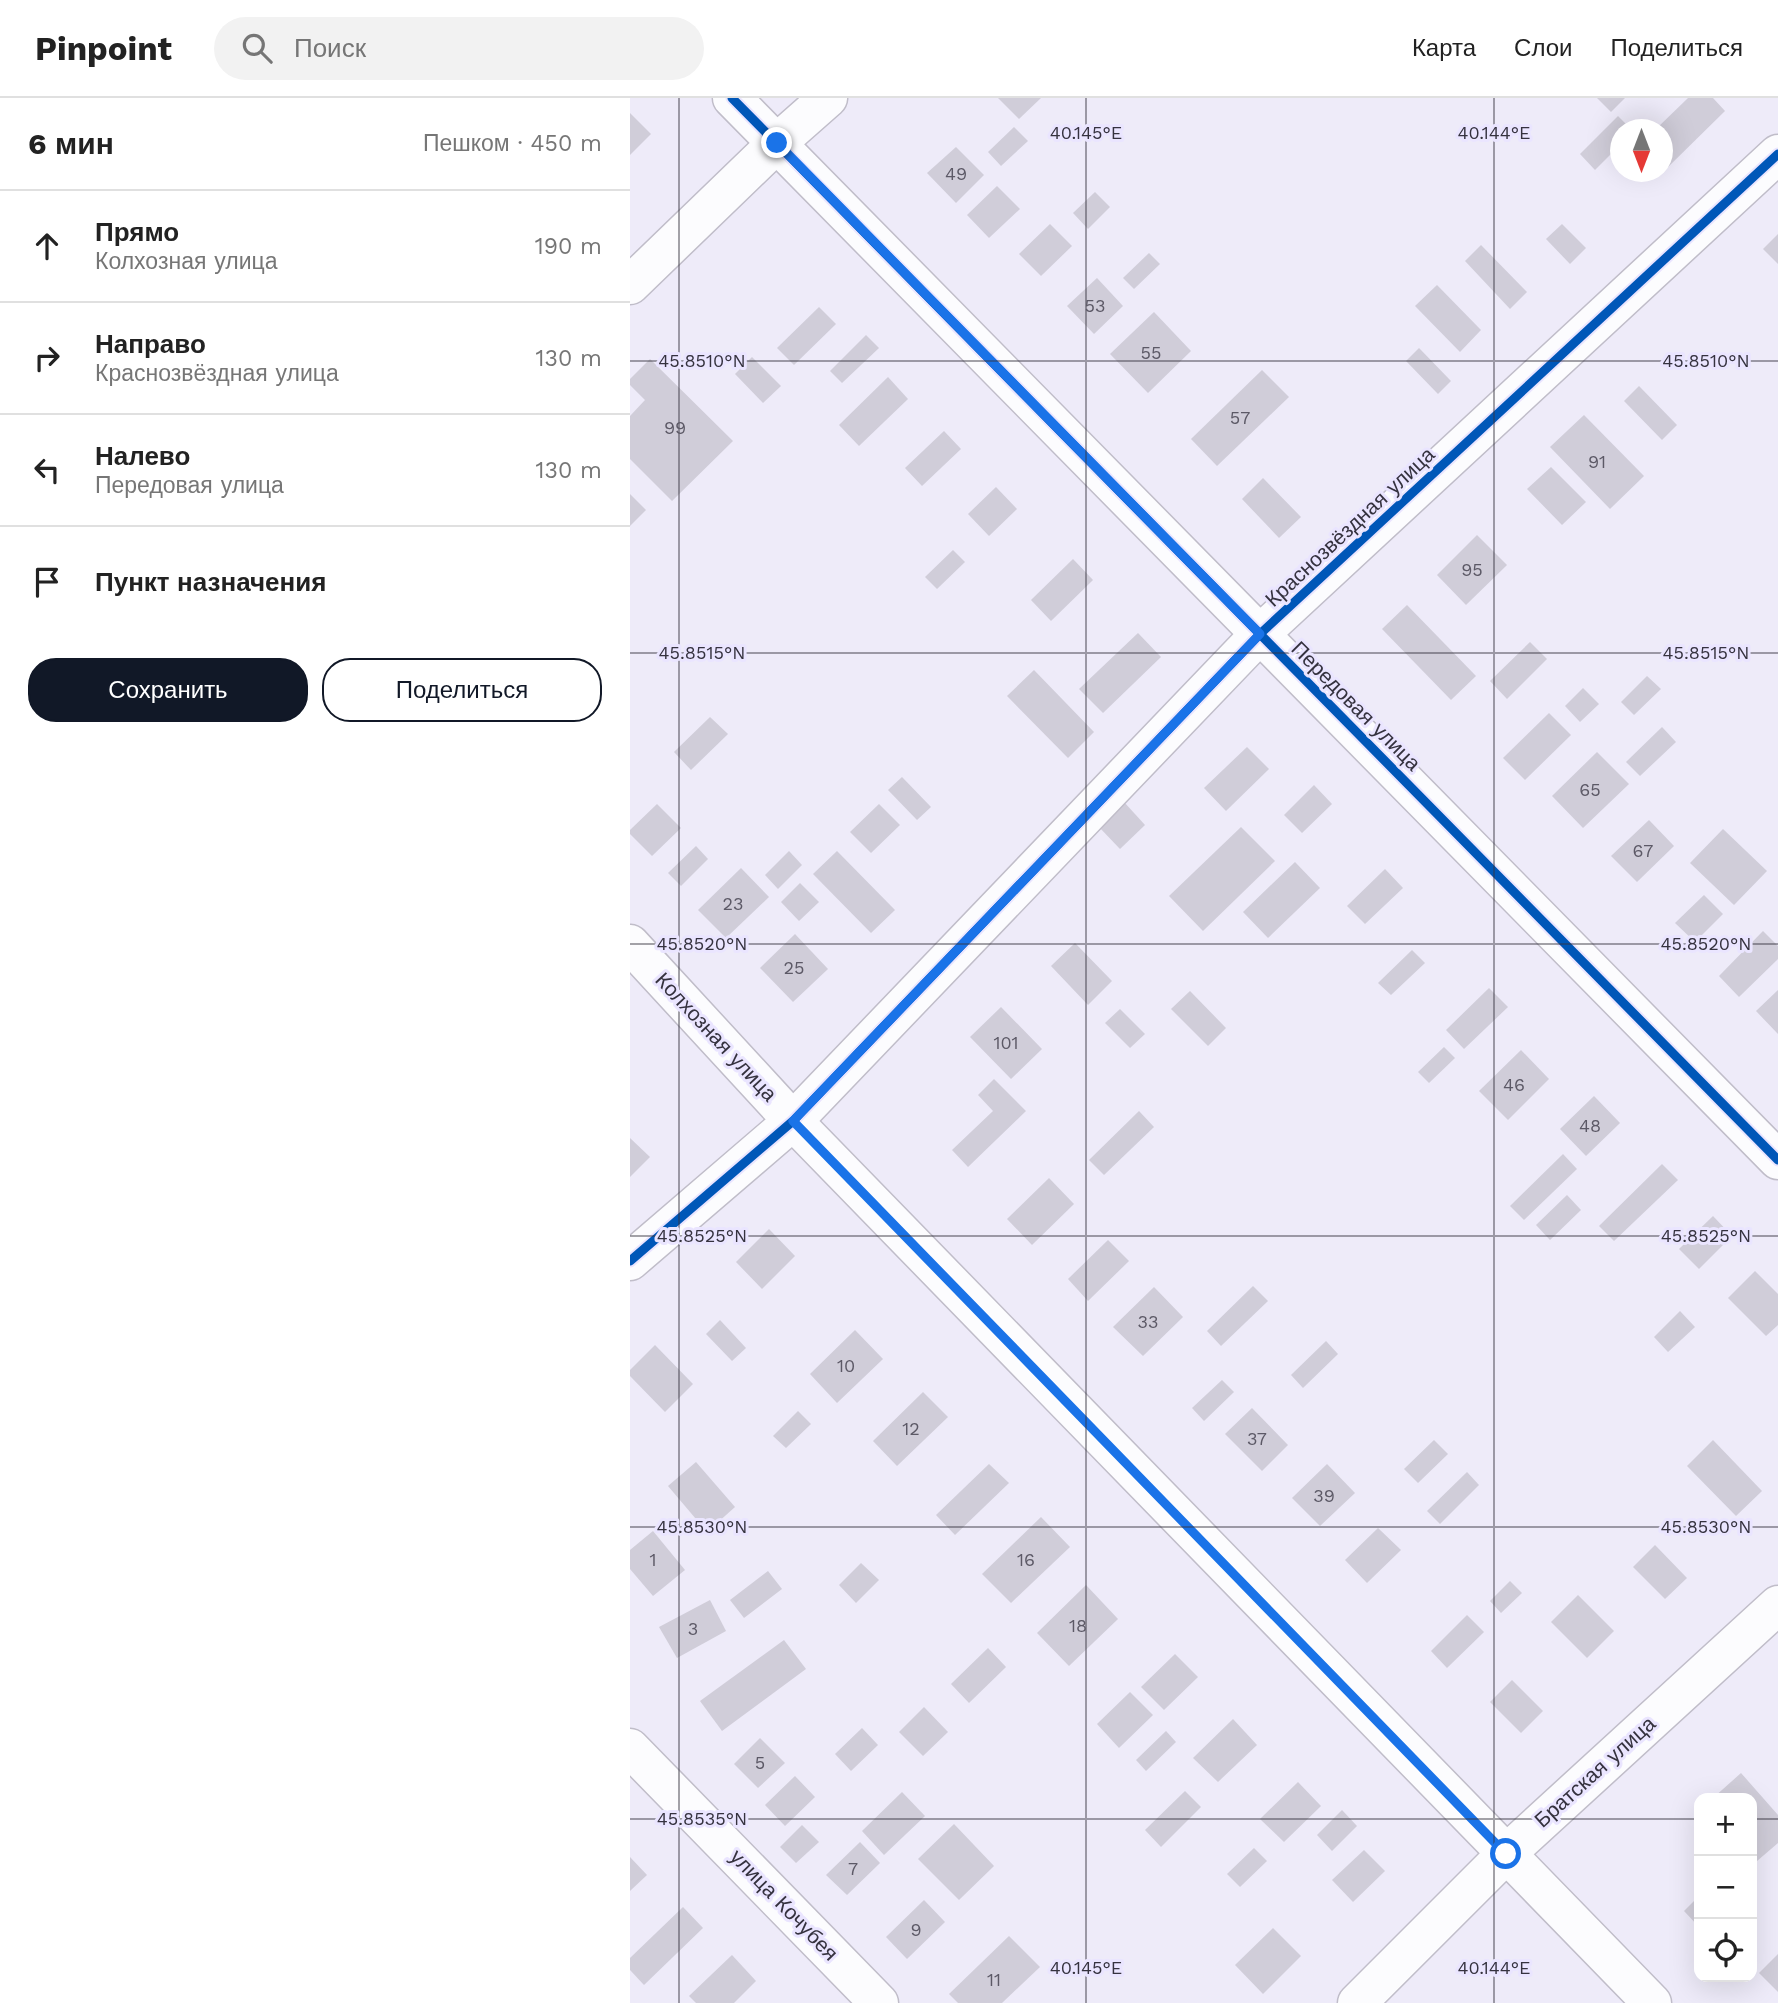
<!DOCTYPE html>
<html lang="ru">
<head>
<meta charset="utf-8">
<style>
	:root { --surface:#fff; --page:#f2f2f2; --text:#222; --muted:#767676; --line:#e0e0e0; --accent:#111827 }
	body { margin:0; font-family:"Work Sans",sans-serif; background:var(--page); color:var(--text) }
	.controls { position:absolute; right:21px; bottom:21px; display:grid; overflow:hidden; border-radius:14px; box-shadow:0 7px 28px #0002 }
	.controls button { width:63px; height:63px; display:grid; place-items:center; padding:0; border:0; border-bottom:2px solid var(--line); background:var(--surface); color:var(--text); font:35px sans-serif }
	.compass { position:absolute; left:980px; top:21px; width:63px; height:63px; border-radius:50%; background:var(--surface); box-shadow:0 7px 28px #0002; rotate:180deg }
	.stop { position:absolute; width:21px; height:21px; margin:-16px; border:5px solid #1a73e8; border-radius:50%; background:#fff }
	.stop.end { background:#1a73e8; border-color:#fff; box-shadow:0 2px 7px #0008 }
	.list { margin:0; padding:0; list-style:none }
	h2 { display:flex; justify-content:space-between; align-items:center; height:91px; margin:0; padding:0 28px; font-size:30px }
	h2 small { font-size:23px; font-weight:400; color:var(--muted) }
	.list li { display:grid; grid-template-columns:46px 1fr auto; gap:21px; align-items:center; box-sizing:border-box; height:112px; padding:0 28px; border-top:2px solid var(--line) }
	.list b { display:block; font-size:26px; white-space:nowrap }
	.list p { margin:0; font-size:23px; white-space:nowrap; color:var(--muted) }
	.list em { font-size:23px; font-style:normal; color:var(--muted) }
	.actions { display:flex; gap:14px; padding:21px 28px }
	.actions a { flex:1; padding:16px 0; border:2px solid var(--accent); border-radius:28px; text-align:center; font-size:24px; color:var(--accent) }
	.actions .main { background:var(--accent); color:#fff }
	.icon { flex:none; width:38px; height:38px; fill:none; stroke:currentColor; stroke-width:2; stroke-linecap:round; stroke-linejoin:round }
	.map { position:relative; flex:none; width:1148px; height:1905px; overflow:hidden }
	header { display:flex; align-items:center; gap:42px; box-sizing:border-box; height:98px; padding:0 35px; background:var(--surface); border-bottom:2px solid var(--line) }
	header strong { font-size:33px }
	nav { display:flex; gap:38px; margin-inline-start:auto; font-size:24px }
	.search { width:490px; height:63px; background:var(--page); display:flex; align-items:center; gap:18px; box-sizing:border-box; padding:0 24px; border-radius:38px; color:var(--muted); font-size:26px }
	main { display:flex }
	aside { flex:1; background:var(--surface) }
	.map>svg:first-child { display:block }
	.building { fill:#d0cdd9 }
	.lines { fill:none; stroke-linecap:round; stroke-linejoin:round }
	.minor-casing { stroke:#c0bdc9; stroke-width:41 }
	.minor { stroke:#fcfcfe; stroke-width:38 }
	.cycleway-casing { stroke:#eae5ff; stroke-width:13 }
	.cycleway { stroke:#0057b8; stroke-width:9 }
	.route { stroke:#1a73e8; stroke-width:9 }
	.ticks { fill:none; stroke:#35323f; stroke-width:2; stroke-opacity:0.45 }
	.labels { text-anchor:middle; stroke-width:6; stroke-linejoin:round; paint-order:stroke }
	.number-label { font-size:18px; fill:#5c5966 }
	.street-label { font-size:21px; fill:#35323f; stroke:#eae5ff }
	.ticks-label { font-size:18px; text-anchor:middle; fill:#35323f; stroke:#eae5ff; stroke-width:6; stroke-linejoin:round; paint-order:stroke }
</style>
</head>
<body>
<header>
<strong>Pinpoint</strong>
<div class="search"><svg class="icon" aria-label="search" viewBox="0 0 24 24"><circle cx="10" cy="10" r="6"/><path d="M15 15l6 6"/></svg>Поиск</div>
<nav><a>Карта</a><a>Слои</a><a>Поделиться</a></nav>
</header>
<main>
<aside>
<h2>6 мин<small>Пешком · 450 m</small></h2>
<ul class="list">
<li><svg class="icon" aria-label="ahead" viewBox="0 0 24 24"><path d="M12 20V5M6 11l6-6 6 6"/></svg><div><b>Прямо</b><p>Колхозная улица</p></div><em>190 m</em></li>
<li><svg class="icon" aria-label="right" viewBox="0 0 24 24"><path d="M7 20v-9h11M14 6l5 5-5 5"/></svg><div><b>Направо</b><p>Краснозвёздная улица</p></div><em>130 m</em></li>
<li><svg class="icon" aria-label="left" viewBox="0 0 24 24"><path d="M17 20v-9H6M10 6l-5 5 5 5"/></svg><div><b>Налево</b><p>Передовая улица</p></div><em>130 m</em></li>
<li><svg class="icon" aria-label="arrive" viewBox="0 0 24 24"><path d="M6 21V4h12l-3 4 3 4H6"/></svg><div><b>Пункт назначения</b></div></li>
</ul>
<div class="actions"><a class="main">Сохранить</a><a>Поделиться</a></div>
</aside>
<div class="map">
<svg width="1148" height="1905" viewBox="0 0 1148 1905">
	<rect width="100%" height="100%" fill="#eeebf9"/>
	<g class="building">
		<polygon points="368,0 411,0 389,21"/>
		<polygon points="967,0 995,0 981,14"/>
		<polygon points="1058,0 1083,0 1095,13 1036,71 1032,67 1032,32 1025,32"/>
		<polygon points="0,15 21,36 0,57"/>
		<polygon points="988,18 1002,32 990,32 990,47 965,72 950,56"/>
		<polygon points="384,29 398,43 371,68 358,54"/>
		<polygon points="326,49 354,77 326,105 297,75"/>
		<polygon points="367,88 390,111 359,140 337,117"/>
		<polygon points="465,94 480,109 458,131 443,115"/>
		<polygon points="420,126 442,148 411,178 389,156"/>
		<polygon points="932,126 956,150 940,166 916,141"/>
		<polygon points="1148,136 1148,166 1133,151"/>
		<polygon points="851,147 897,194 880,211 835,163"/>
		<polygon points="519,155 530,166 504,191 493,180"/>
		<polygon points="467,180 493,208 464,236 437,208"/>
		<polygon points="807,187 851,232 830,254 785,208"/>
		<polygon points="189,209 206,226 164,267 147,250"/>
		<polygon points="524,214 561,253 518,295 480,256"/>
		<polygon points="236,237 249,250 212,285 200,273"/>
		<polygon points="789,250 821,283 808,296 776,263"/>
		<polygon points="122,259 151,288 133,305 105,276"/>
		<polygon points="20,261 103,343 42,403 0,361 0,318 15,302 0,287 0,281"/>
		<polygon points="632,272 659,299 587,368 561,341"/>
		<polygon points="258,279 278,301 229,348 209,327"/>
		<polygon points="1009,288 1047,327 1032,342 994,303"/>
		<polygon points="954,317 1014,378 980,411 920,349"/>
		<polygon points="314,333 331,351 292,388 275,370"/>
		<polygon points="921,369 956,404 932,427 897,391"/>
		<polygon points="633,380 671,419 649,440 612,401"/>
		<polygon points="366,389 387,411 359,438 338,416"/>
		<polygon points="0,396 16,412 0,428"/>
		<polygon points="847,437 877,467 836,507 807,477"/>
		<polygon points="323,452 335,464 307,491 295,479"/>
		<polygon points="443,461 463,482 421,523 401,502"/>
		<polygon points="777,507 846,578 821,602 752,531"/>
		<polygon points="508,535 531,559 473,615 449,591"/>
		<polygon points="900,544 917,561 877,601 860,583"/>
		<polygon points="404,572 464,634 438,660 377,598"/>
		<polygon points="1017,578 1031,591 1004,617 991,604"/>
		<polygon points="953,590 969,606 950,624 935,608"/>
		<polygon points="919,615 941,637 895,682 873,660"/>
		<polygon points="80,619 98,636 61,672 44,654"/>
		<polygon points="1032,629 1046,644 1010,678 996,664"/>
		<polygon points="617,649 639,671 596,713 574,690"/>
		<polygon points="967,654 999,686 953,730 922,698"/>
		<polygon points="272,679 301,709 287,722 258,692"/>
		<polygon points="684,687 702,706 672,735 654,717"/>
		<polygon points="494,704 515,727 490,751 469,729"/>
		<polygon points="27,706 51,730 22,758 0,736 0,732"/>
		<polygon points="249,706 270,727 241,755 220,734"/>
		<polygon points="1019,722 1044,748 1007,784 981,758"/>
		<polygon points="611,729 645,763 573,833 539,798"/>
		<polygon points="1093,731 1137,773 1104,807 1060,765"/>
		<polygon points="66,748 78,761 51,788 38,775"/>
		<polygon points="159,753 172,767 148,791 135,777"/>
		<polygon points="207,753 265,812 241,835 183,776"/>
		<polygon points="665,764 690,790 638,840 613,814"/>
		<polygon points="111,770 139,799 96,840 68,812"/>
		<polygon points="755,771 773,790 735,826 717,808"/>
		<polygon points="170,785 189,804 169,823 151,804"/>
		<polygon points="1074,797 1093,816 1065,844 1045,825"/>
		<polygon points="1133,833 1148,848 1148,861 1109,899 1089,878"/>
		<polygon points="165,836 198,871 163,904 130,870"/>
		<polygon points="445,845 482,883 458,907 421,868"/>
		<polygon points="782,852 795,865 761,897 748,885"/>
		<polygon points="859,890 878,909 834,951 816,932"/>
		<polygon points="1148,892 1148,936 1126,913"/>
		<polygon points="560,893 596,930 578,948 541,911"/>
		<polygon points="371,909 412,951 381,981 340,939"/>
		<polygon points="490,911 515,936 500,950 475,925"/>
		<polygon points="814,949 825,960 799,985 788,974"/>
		<polygon points="891,952 919,981 878,1022 849,993"/>
		<polygon points="364,981 396,1013 338,1069 322,1052 363,1013 348,997"/>
		<polygon points="964,998 990,1025 956,1058 930,1031"/>
		<polygon points="509,1013 524,1029 474,1077 459,1062"/>
		<polygon points="0,1040 20,1059 0,1079"/>
		<polygon points="933,1056 947,1071 894,1122 880,1108"/>
		<polygon points="1032,1066 1048,1082 984,1143 969,1128"/>
		<polygon points="419,1080 444,1106 402,1147 377,1121"/>
		<polygon points="937,1097 951,1112 920,1142 906,1127"/>
		<polygon points="1083,1118 1102,1138 1069,1171 1049,1151"/>
		<polygon points="139,1131 165,1158 132,1191 106,1164"/>
		<polygon points="478,1142 499,1163 458,1203 438,1181"/>
		<polygon points="1125,1173 1148,1196 1148,1227 1136,1238 1098,1200"/>
		<polygon points="623,1188 638,1203 591,1248 577,1233"/>
		<polygon points="524,1189 553,1219 513,1258 483,1229"/>
		<polygon points="1050,1213 1065,1229 1038,1254 1024,1239"/>
		<polygon points="90,1222 116,1250 102,1263 76,1236"/>
		<polygon points="225,1232 253,1261 207,1305 180,1276"/>
		<polygon points="696,1243 708,1256 673,1290 661,1277"/>
		<polygon points="25,1247 63,1286 35,1314 0,1278 0,1272"/>
		<polygon points="592,1282 604,1294 574,1323 562,1310"/>
		<polygon points="293,1294 318,1319 267,1368 243,1343"/>
		<polygon points="622,1310 658,1347 632,1373 595,1336"/>
		<polygon points="168,1313 181,1326 156,1350 143,1338"/>
		<polygon points="804,1342 818,1356 788,1385 774,1371"/>
		<polygon points="1083,1342 1132,1393 1106,1418 1057,1368"/>
		<polygon points="66,1364 105,1409 77,1434 38,1388"/>
		<polygon points="359,1366 379,1385 325,1437 306,1417"/>
		<polygon points="697,1366 725,1395 690,1428 662,1400"/>
		<polygon points="837,1374 849,1387 810,1426 797,1413"/>
		<polygon points="411,1419 440,1449 381,1505 352,1476"/>
		<polygon points="748,1430 771,1452 737,1485 715,1462"/>
		<polygon points="23,1433 55,1472 23,1498 0,1471 0,1452"/>
		<polygon points="1025,1447 1057,1480 1035,1501 1003,1469"/>
		<polygon points="231,1465 249,1482 226,1505 209,1487"/>
		<polygon points="138,1473 152,1491 114,1520 100,1502"/>
		<polygon points="880,1483 892,1495 871,1515 860,1503"/>
		<polygon points="456,1487 488,1521 439,1568 407,1535"/>
		<polygon points="948,1497 984,1533 957,1560 921,1524"/>
		<polygon points="80,1502 96,1533 47,1560 29,1529"/>
		<polygon points="837,1517 854,1534 817,1570 801,1553"/>
		<polygon points="154,1542 176,1571 92,1633 70,1603"/>
		<polygon points="358,1550 376,1569 339,1605 321,1586"/>
		<polygon points="545,1556 568,1579 534,1612 511,1589"/>
		<polygon points="882,1582 913,1613 891,1635 860,1604"/>
		<polygon points="500,1594 523,1617 489,1650 467,1626"/>
		<polygon points="294,1609 318,1634 293,1658 269,1634"/>
		<polygon points="603,1621 627,1647 588,1684 563,1660"/>
		<polygon points="232,1630 248,1647 221,1673 205,1656"/>
		<polygon points="536,1633 546,1644 516,1673 506,1662"/>
		<polygon points="130,1640 155,1665 128,1690 104,1666"/>
		<polygon points="1111,1675 1148,1717 1148,1745 1127,1763 1122,1757 1122,1700 1083,1700"/>
		<polygon points="165,1678 185,1699 155,1728 135,1707"/>
		<polygon points="668,1684 691,1708 654,1744 630,1721"/>
		<polygon points="555,1693 571,1709 531,1749 515,1732"/>
		<polygon points="272,1694 295,1718 254,1757 232,1733"/>
		<polygon points="712,1712 727,1728 702,1753 687,1737"/>
		<polygon points="324,1726 364,1768 329,1802 288,1761"/>
		<polygon points="172,1727 189,1744 166,1765 150,1749"/>
		<polygon points="230,1744 250,1765 217,1797 196,1777"/>
		<polygon points="624,1750 637,1763 610,1789 597,1776"/>
		<polygon points="734,1752 755,1773 723,1804 702,1782"/>
		<polygon points="0,1759 17,1777 0,1793"/>
		<polygon points="1069,1798 1069,1829 1054,1813"/>
		<polygon points="294,1802 315,1824 277,1861 256,1839"/>
		<polygon points="53,1809 73,1830 14,1887 0,1872 0,1860"/>
		<polygon points="643,1830 671,1858 633,1896 605,1867"/>
		<polygon points="379,1838 410,1869 372,1905 328,1905 319,1896"/>
		<polygon points="1148,1856 1148,1894 1129,1875"/>
		<polygon points="102,1857 126,1883 104,1905 66,1905 59,1898"/>
	</g>
	<g class="lines">
		<g class="minor-casing">
			<g id="minor">
				<polyline points="102,0 1148,1062"/>
				<polyline points="0,187 147,45 198,0"/>
				<polyline points="0,846 163,1023 1022,1905"/>
				<polyline points="0,1163 163,1023 630,536 1148,56"/>
				<polyline points="0,1650 249,1905"/>
				<polyline points="727,1905 876,1756 1148,1507"/>
			</g>
		</g>
		<use href="#minor" class="minor"/>
		<g class="cycleway-casing">
			<g id="cycleway">
				<polyline points="102,0 1148,1062"/>
				<polyline points="0,1163 163,1023 630,536 1148,56"/>
			</g>
		</g>
		<use href="#cycleway" class="cycleway"/>
	</g>
	<g class="lines">
		<polyline class="route" points="147,45 630,536 163,1023 876,1756"/>
	</g>
	<path class="ticks" d="M49,0V1905M456,0V1905M864,0V1905M0,263H1148M0,555H1148M0,846H1148M0,1138H1148M0,1429H1148M0,1721H1069M1122,1721H1148"/>
	<g class="labels">
		<g class="number-label">
			<text x="326" y="82">49</text>
			<text x="465" y="214">53</text>
			<text x="521" y="261">55</text>
			<text x="610" y="326">57</text>
			<text x="45" y="336">99</text>
			<text x="967" y="370">91</text>
			<text x="842" y="478">95</text>
			<text x="960" y="698">65</text>
			<text x="1013" y="759">67</text>
			<text x="103" y="812">23</text>
			<text x="164" y="876">25</text>
			<text x="376" y="951">101</text>
			<text x="884" y="993">46</text>
			<text x="960" y="1034">48</text>
			<text x="518" y="1230">33</text>
			<text x="216" y="1274">10</text>
			<text x="281" y="1337">12</text>
			<text x="627" y="1347">37</text>
			<text x="694" y="1404">39</text>
			<text x="23" y="1468">1</text>
			<text x="396" y="1468">16</text>
			<text x="448" y="1534">18</text>
			<text x="63" y="1537">3</text>
			<text x="130" y="1671">5</text>
			<text x="223" y="1777">7</text>
			<text x="286" y="1838">9</text>
			<text x="364" y="1888">11</text>
		</g>
		<g class="street-label">
			<text transform="translate(720 429) rotate(-43)" y="7">Краснозвёздная улица</text>
			<text transform="translate(726 608) rotate(45)" y="7">Передовая улица</text>
			<text transform="translate(86 939) rotate(47)" y="7">Колхозная улица</text>
			<text transform="translate(965 1674) rotate(-42)" y="7">Братская улица</text>
			<text transform="translate(154 1807) rotate(46)" y="7">улица Кочубея</text>
		</g>
	</g>
	<g class="ticks-label">
		<text x="456" y="41">40.145°E</text>
		<text x="864" y="41">40.144°E</text>
		<text x="1076" y="269">45.8510°N</text>
		<text x="72" y="269">45.8510°N</text>
		<text x="1076" y="561">45.8515°N</text>
		<text x="72" y="561">45.8515°N</text>
		<text x="1076" y="852">45.8520°N</text>
		<text x="72" y="852">45.8520°N</text>
		<text x="1076" y="1144">45.8525°N</text>
		<text x="72" y="1144">45.8525°N</text>
		<text x="1076" y="1435">45.8530°N</text>
		<text x="72" y="1435">45.8530°N</text>
		<text x="72" y="1727">45.8535°N</text>
		<text x="456" y="1876">40.145°E</text>
		<text x="864" y="1876">40.144°E</text>
	</g>
</svg>
<div class="controls">
<button>+</button>
<button>−</button>
<button><svg class="icon" aria-label="locate" viewBox="0 0 24 24"><circle cx="12" cy="12" r="6"/><path d="M12 2v4M12 18v4M2 12h4M18 12h4"/></svg></button>
</div>
<svg class="compass" viewBox="-18 -18 36 36"><path d="M0-13l5 13h-10z" fill="#e53935"/><path d="M0 13l5-13h-10z" fill="#767676"/></svg>
<div class="stop" style="left:876px;top:1756px"></div>
<div class="stop end" style="left:147px;top:45px"></div>
</div>
</main>
</body>
</html>
